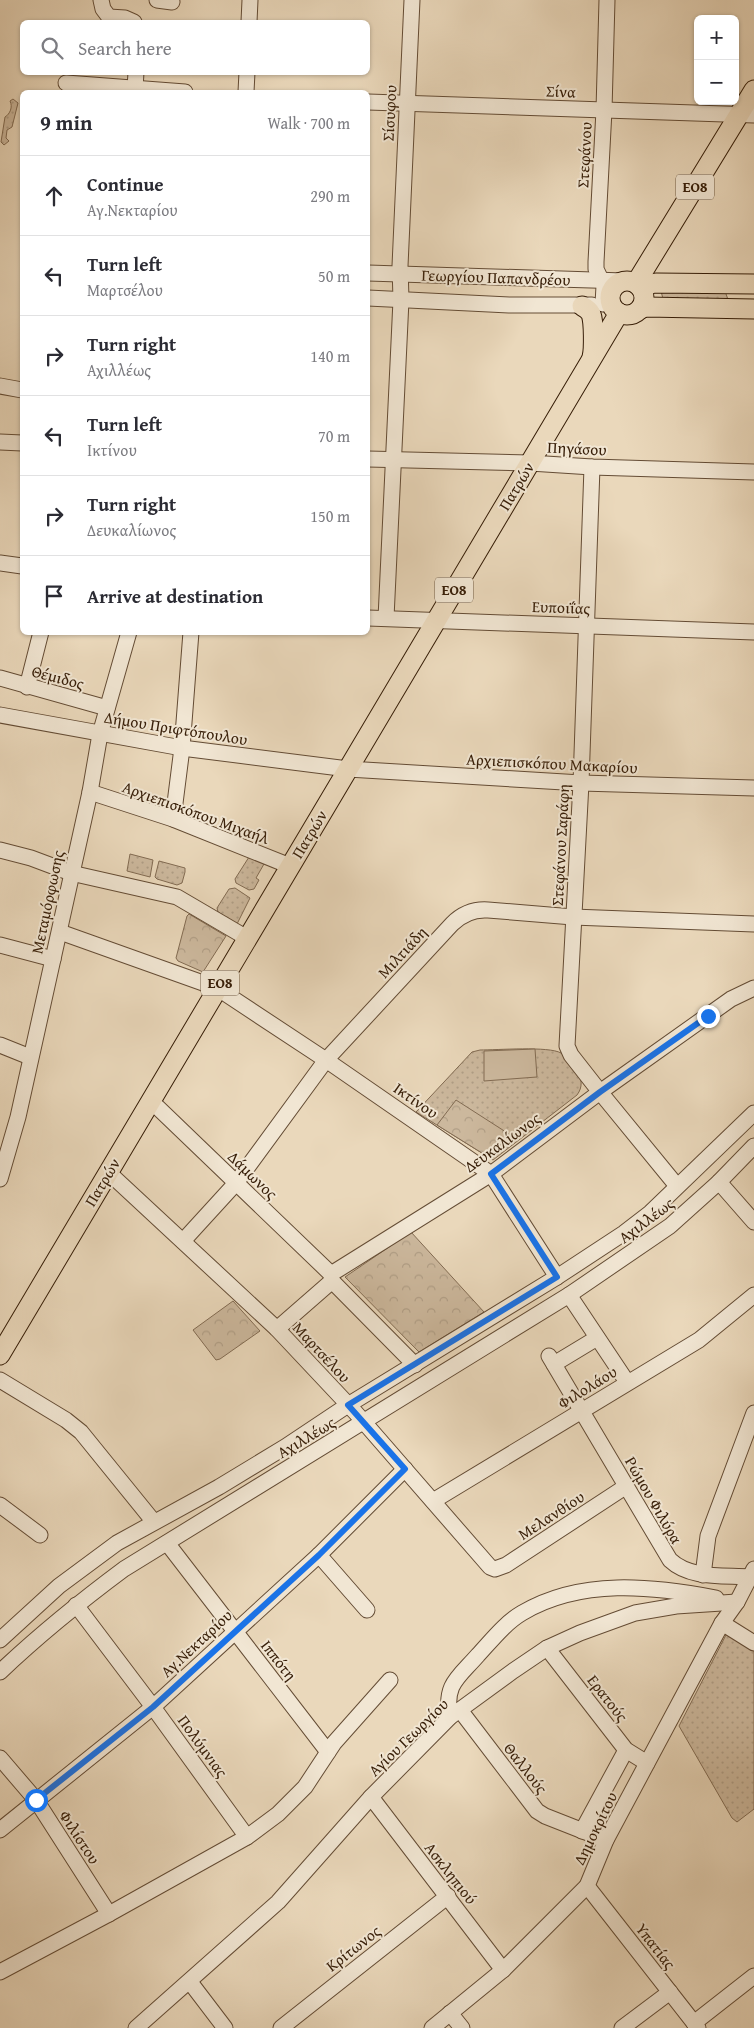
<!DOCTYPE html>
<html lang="en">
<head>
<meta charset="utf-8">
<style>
	:root { --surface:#fff; --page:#f7f7f7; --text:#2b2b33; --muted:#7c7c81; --line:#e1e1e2 }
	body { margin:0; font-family:"Gentium Book Plus",serif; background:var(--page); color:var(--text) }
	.controls { position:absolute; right:15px; top:15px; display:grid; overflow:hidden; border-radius:8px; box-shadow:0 1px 4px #0004 }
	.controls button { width:45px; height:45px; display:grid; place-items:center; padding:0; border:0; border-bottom:1px solid var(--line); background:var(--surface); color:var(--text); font:25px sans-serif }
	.stop { position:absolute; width:15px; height:15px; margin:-11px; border:4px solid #1a73e8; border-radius:50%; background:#fff }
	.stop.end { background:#1a73e8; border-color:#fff; box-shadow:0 1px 5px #0008 }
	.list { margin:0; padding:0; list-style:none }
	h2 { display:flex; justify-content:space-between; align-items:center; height:65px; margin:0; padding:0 20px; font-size:21px }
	h2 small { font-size:16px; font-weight:400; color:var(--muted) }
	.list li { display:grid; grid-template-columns:32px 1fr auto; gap:15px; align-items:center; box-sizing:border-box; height:80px; padding:0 20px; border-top:1px solid var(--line) }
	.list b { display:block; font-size:19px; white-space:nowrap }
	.list p { margin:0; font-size:16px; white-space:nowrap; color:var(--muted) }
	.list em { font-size:16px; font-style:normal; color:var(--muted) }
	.icon { flex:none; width:28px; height:28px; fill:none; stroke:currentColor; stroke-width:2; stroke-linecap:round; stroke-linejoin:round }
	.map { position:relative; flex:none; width:754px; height:2028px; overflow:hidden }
	.search { position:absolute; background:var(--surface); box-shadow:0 1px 4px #0004; left:20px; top:20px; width:350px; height:55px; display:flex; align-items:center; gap:12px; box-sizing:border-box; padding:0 18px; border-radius:8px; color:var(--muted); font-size:19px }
	.panel { position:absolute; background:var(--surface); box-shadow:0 1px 4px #0004; left:20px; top:90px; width:350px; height:545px; border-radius:8px }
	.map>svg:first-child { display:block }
	.grass { fill:url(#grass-dots); stroke:#826b52 }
	.park { fill:url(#park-crowns); stroke:#826b52 }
	.pitch { fill:#ccb89d; stroke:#826b52 }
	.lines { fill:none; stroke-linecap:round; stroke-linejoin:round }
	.minor-casing { stroke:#644c35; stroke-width:17 }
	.major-casing { stroke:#371e08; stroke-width:21 }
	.minor { stroke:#f1e6d3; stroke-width:15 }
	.major { stroke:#ead8bb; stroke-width:19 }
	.route { stroke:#1a73e8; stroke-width:6 }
	.labels { text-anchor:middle; stroke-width:4; stroke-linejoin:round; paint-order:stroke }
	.shield { fill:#f1e6d3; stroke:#6f5a45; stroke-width:1 }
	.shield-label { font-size:15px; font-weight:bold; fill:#371e08 }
	.street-label { font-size:16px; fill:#371e08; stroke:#f1e6d3 }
</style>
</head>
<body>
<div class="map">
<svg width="754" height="2028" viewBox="0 0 754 2028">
	<defs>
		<pattern id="grass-dots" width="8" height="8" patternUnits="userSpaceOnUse" patternTransform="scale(1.25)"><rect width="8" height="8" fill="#ccb89d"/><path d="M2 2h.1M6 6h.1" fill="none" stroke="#b09e86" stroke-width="1.8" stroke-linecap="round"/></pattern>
		<pattern id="park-crowns" width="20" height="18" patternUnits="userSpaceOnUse" patternTransform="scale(1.25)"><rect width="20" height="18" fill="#ccb89d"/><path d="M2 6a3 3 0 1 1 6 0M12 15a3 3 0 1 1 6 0" fill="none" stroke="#b09e86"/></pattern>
	</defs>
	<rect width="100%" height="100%" fill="#ead8bb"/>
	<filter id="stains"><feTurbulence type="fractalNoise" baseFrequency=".004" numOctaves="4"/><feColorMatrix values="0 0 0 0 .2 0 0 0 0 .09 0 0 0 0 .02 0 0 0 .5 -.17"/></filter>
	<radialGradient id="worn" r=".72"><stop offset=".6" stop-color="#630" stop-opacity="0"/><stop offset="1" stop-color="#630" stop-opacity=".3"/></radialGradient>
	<g class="grass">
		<path d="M13,99L18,103L12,127L7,130L6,138L9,141L4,145L1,142L5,117C10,114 13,107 10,101Z"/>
		<polygon points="727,290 726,294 729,302 663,299 661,291"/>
		<polygon points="130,854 153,860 150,877 127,871"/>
		<polygon points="249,857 264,862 264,864 256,878 259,880 254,889 249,890 236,883 235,879"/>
		<polygon points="159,861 185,868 185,872 182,883 177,885 157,879 155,877"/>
		<polygon points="235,888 250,898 237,924 218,912 217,908 229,889"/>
		<path d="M480,1050C497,1050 549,1046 561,1053C568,1056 573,1064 577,1070C582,1079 583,1087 577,1095L493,1160L416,1112L472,1052Z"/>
		<polygon points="727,1633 754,1650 754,1809 737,1822 732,1818 679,1726"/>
	</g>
	<g class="park">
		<polygon points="189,914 226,936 203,972 178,961 176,958 187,916"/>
		<polygon points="456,1100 509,1134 490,1158 437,1125"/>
		<polygon points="411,1232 484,1312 419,1352 345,1277"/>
		<polygon points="233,1301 260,1331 220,1359 216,1360 193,1330"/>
	</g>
	<polygon class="pitch" points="535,1049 537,1077 484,1081 484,1051"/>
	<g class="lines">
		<g class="minor-casing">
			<g id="minor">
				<polyline points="101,0 103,9 109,17 125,18 134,22"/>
				<polyline points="157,0 172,2"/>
				<polyline points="249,22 250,0"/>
				<polyline points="66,83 185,92"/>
				<polyline points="135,89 136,72"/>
				<polyline points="246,92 247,72"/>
				<polyline points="368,102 754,115"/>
				<polyline points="368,273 624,281"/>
				<polyline points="368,298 509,305 592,305"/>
				<polyline points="603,304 604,286 596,269 596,262 604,110 607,0"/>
				<polyline points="0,386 22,390"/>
				<polyline points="0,442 22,443"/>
				<polyline points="368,459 530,463 592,467 754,472"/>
				<polyline points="592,467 581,783 567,1046 571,1055 600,1092 677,1186"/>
				<polyline points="0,563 22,566"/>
				<polyline points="368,618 754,632"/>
				<polyline points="386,618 401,300 400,266 412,0"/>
				<polyline points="0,678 107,708"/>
				<polyline points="27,687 41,632"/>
				<polyline points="0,715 182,748 348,769 581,783 754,788"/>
				<polyline points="90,792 173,819 290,866"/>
				<polyline points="173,819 182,748 191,632"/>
				<polyline points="0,850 31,858 71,873 177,897 247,938"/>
				<polyline points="60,932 217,988 326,1060 491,1174 557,1277"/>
				<polyline points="0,945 53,959"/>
				<polyline points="0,1045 30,1057"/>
				<polyline points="150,1100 331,1274"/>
				<polyline points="108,1172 277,1329 356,1413 490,1567 495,1569 506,1565 625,1487"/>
				<polyline points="0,1179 18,1117 90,792 100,734 129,632"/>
				<polyline points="719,1182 754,1222"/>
				<path d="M183,1241L236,1183L326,1060L452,924C463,913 474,909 488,910L573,917L754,924"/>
				<polyline points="332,1281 415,1365"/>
				<polyline points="569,1295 627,1382"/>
				<polyline points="277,1329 332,1281 331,1274 491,1174 600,1092 731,999 754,988"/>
				<path d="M549,1356L670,1560C690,1579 723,1575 750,1577"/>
				<polyline points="554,1364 597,1338"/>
				<polyline points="0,1380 66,1420 81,1432 154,1522"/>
				<polyline points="433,1501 699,1340 754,1295"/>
				<polyline points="0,1505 40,1535"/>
				<polyline points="167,1543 328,1752"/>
				<polyline points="319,1555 367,1610"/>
				<polyline points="703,1575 708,1536 754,1413"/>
				<polyline points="76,1605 153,1707 247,1837"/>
				<polyline points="722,1623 754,1643"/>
				<polyline points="0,1640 59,1586 117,1543 219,1487 285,1447 348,1405 557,1277 624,1233 650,1213 754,1113"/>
				<polyline points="547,1648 626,1750 647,1763"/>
				<path d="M0,1672C39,1635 81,1601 124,1569L569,1295L670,1226L719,1182L754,1146"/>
				<polyline points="460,1710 537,1811 545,1816 606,1840"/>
				<path d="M450,1717C444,1684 458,1678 478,1655C491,1641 505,1623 522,1613C581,1578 652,1586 716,1598"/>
				<polyline points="0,1758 36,1800 109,1914"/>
				<polyline points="371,1797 503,1970"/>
				<polyline points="0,1830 153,1707 319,1555 405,1469"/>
				<polyline points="582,1831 626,1750"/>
				<polyline points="587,1886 698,2028"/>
				<polyline points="0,1972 109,1914 247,1837 278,1814 305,1787 334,1743 390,1680"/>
				<polyline points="190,1982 225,2028"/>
				<polyline points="450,2013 462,2028"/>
				<polyline points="694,2023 754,1976"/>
				<polyline points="136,2028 278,1902 371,1797 450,1717 513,1671 547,1648 580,1633 635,1613 676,1606 737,1602"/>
				<polyline points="281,2028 448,1896"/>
				<polyline points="432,2028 503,1970 587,1886 606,1840 722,1623 737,1602 754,1569"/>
				<polyline points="622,2028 670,1992"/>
			</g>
		</g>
		<g class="major-casing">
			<g id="major">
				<circle cx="627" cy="298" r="17"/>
				<polyline points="636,283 754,90"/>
				<polyline points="639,286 656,283 754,284"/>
				<path d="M582,306C586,308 589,310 591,314C594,322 594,350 592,357"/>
				<polyline points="640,309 646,307 754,309"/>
				<polyline points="0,1355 619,313"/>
			</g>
		</g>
		<use href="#minor" class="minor"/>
		<use href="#major" class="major"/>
	</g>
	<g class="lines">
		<polyline class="route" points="36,1800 153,1707 319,1555 405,1469 348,1405 557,1277 491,1174 600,1092 708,1016"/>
	</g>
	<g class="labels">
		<g class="shield">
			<rect x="676" y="174.5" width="38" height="25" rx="4"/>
			<rect x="435" y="577.5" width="38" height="25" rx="4"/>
			<rect x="201" y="970.5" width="38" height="25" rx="4"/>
		</g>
		<g class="shield-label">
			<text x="695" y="192">ΕΟ8</text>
			<text x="454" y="595">ΕΟ8</text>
			<text x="220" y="988">ΕΟ8</text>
		</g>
		<g class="street-label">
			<text transform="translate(561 91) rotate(2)" y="6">Σίνα</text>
			<text transform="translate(389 113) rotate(-87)" y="6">Σίσυφου</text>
			<text transform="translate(584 155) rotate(-87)" y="6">Στεφάνου</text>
			<text transform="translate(496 277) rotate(2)" y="6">Γεωργίου Παπανδρέου</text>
			<text transform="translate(577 448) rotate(3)" y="6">Πηγάσου</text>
			<text transform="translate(516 486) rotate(-59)" y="6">Πατρών</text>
			<text transform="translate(561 607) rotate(2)" y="6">Ευποιΐας</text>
			<text transform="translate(58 677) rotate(15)" y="6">Θέμιδος</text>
			<text transform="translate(176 728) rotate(9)" y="6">Δήμου Πριφτόπουλου</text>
			<text transform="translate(552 763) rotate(3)" y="6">Αρχιεπισκόπου Μακαρίου</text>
			<text transform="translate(196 812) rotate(20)" y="6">Αρχιεπισκόπου Μιχαήλ</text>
			<text transform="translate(309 834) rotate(-59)" y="6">Πατρών</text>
			<text transform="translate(560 845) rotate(-87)" y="6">Στεφάνου Σαράφη</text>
			<text transform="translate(47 902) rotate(-78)" y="6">Μεταμόρφωσης</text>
			<text transform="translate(402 952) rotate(-47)" y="6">Μιλτιάδη</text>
			<text transform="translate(416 1100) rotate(35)" y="6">Ικτίνου</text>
			<text transform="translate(502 1142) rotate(-36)" y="6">Δευκαλίωνος</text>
			<text transform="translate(253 1175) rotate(44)" y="6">Δάμωνος</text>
			<text transform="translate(102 1182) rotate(-59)" y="6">Πατρών</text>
			<text transform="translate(646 1220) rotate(-37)" y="6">Αχιλλέως</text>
			<text transform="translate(322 1352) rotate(47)" y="6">Μαρτσέλου</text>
			<text transform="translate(587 1387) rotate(-32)" y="6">Φιλολάου</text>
			<text transform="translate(306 1437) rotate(-31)" y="6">Αχιλλέως</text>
			<text transform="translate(654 1500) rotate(60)" y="6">Ρώμου Φιλύρα</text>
			<text transform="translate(551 1515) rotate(-33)" y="6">Μελανθίου</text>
			<text transform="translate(196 1643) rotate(-43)" y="6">Αγ.Νεκταρίου</text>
			<text transform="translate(279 1660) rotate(52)" y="6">Ιππότη</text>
			<text transform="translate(608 1698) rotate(52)" y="6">Ερατούς</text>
			<text transform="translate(408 1737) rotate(-44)" y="6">Αγίου Γεωργίου</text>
			<text transform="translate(203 1746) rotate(54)" y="6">Πολύμνιας</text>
			<text transform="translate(526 1768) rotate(52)" y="6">Θαλλούς</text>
			<text transform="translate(595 1828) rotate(-64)" y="6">Δημοκρίτου</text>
			<text transform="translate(80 1837) rotate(57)" y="6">Φιλίστου</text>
			<text transform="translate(451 1873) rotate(52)" y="6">Ασκληπιού</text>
			<text transform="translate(656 1946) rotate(52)" y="6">Υπατίας</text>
			<text transform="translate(353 1948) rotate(-38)" y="6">Κρίτωνος</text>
		</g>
	</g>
	<rect width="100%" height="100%" filter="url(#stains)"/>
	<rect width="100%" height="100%" fill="url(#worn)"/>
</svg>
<div class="controls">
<button>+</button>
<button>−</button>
</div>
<div class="stop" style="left:36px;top:1800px"></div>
<div class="stop end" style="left:708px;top:1016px"></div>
<div class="search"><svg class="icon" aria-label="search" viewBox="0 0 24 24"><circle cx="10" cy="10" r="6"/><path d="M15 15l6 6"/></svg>Search here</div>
<section class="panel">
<h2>9 min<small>Walk · 700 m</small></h2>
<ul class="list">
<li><svg class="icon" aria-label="ahead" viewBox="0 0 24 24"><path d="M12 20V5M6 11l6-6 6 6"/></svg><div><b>Continue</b><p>Αγ.Νεκταρίου</p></div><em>290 m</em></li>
<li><svg class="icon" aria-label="left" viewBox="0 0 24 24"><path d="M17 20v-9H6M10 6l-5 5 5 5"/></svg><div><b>Turn left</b><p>Μαρτσέλου</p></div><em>50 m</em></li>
<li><svg class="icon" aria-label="right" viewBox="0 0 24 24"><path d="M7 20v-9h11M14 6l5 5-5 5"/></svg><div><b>Turn right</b><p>Αχιλλέως</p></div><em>140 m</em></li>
<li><svg class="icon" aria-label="left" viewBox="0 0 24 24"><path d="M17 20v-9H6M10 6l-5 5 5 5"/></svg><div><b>Turn left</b><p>Ικτίνου</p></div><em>70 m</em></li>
<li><svg class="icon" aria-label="right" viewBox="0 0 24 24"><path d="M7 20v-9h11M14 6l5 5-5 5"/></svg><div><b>Turn right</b><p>Δευκαλίωνος</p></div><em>150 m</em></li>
<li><svg class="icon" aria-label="arrive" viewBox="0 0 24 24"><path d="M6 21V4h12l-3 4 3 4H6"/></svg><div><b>Arrive at destination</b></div></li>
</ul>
</section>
</div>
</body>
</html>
